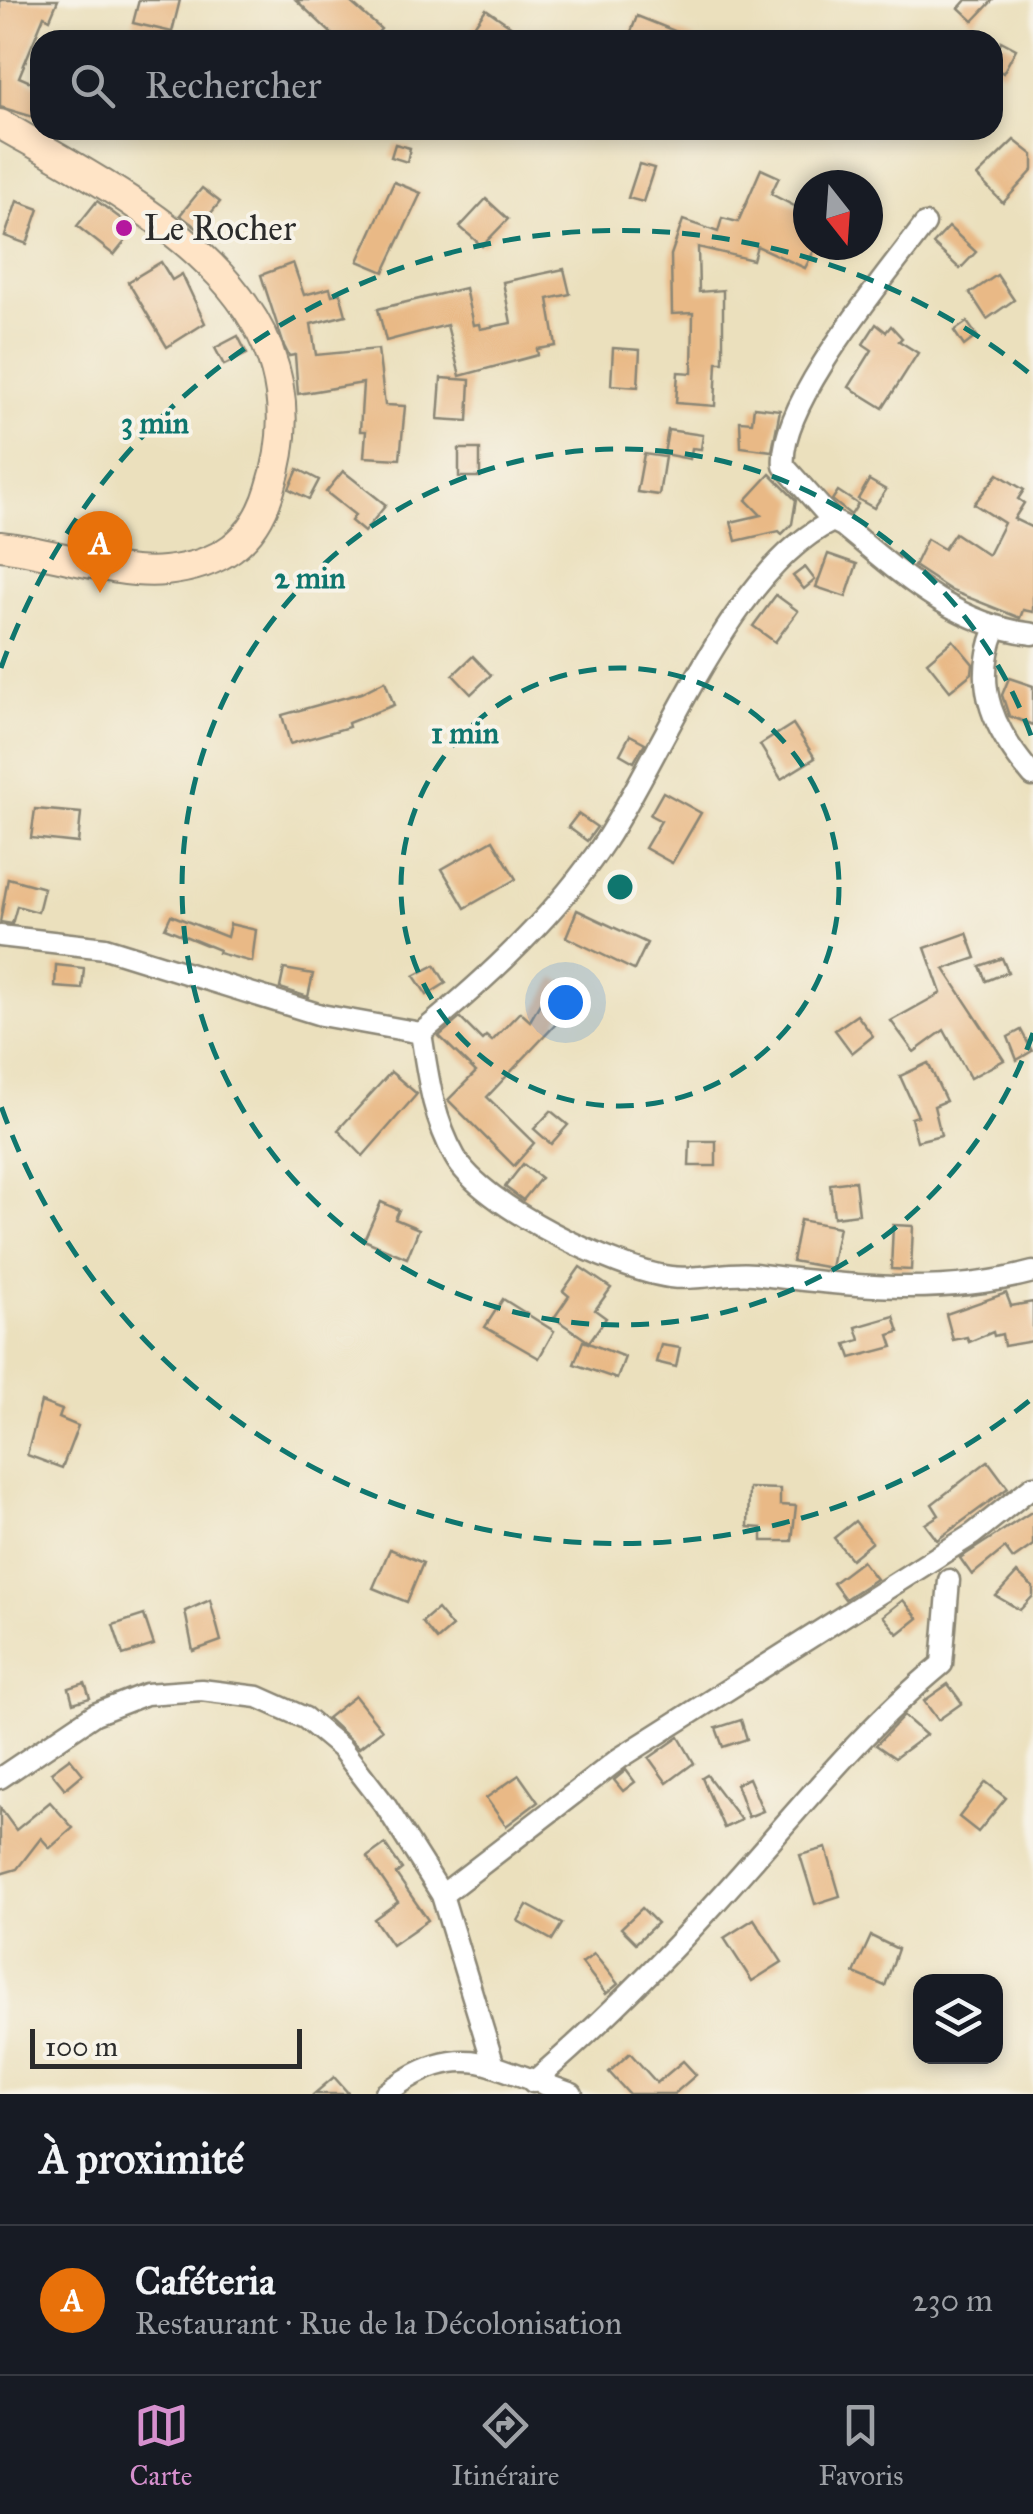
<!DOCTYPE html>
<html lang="fr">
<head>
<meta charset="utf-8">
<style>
	:root { --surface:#171b24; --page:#20242c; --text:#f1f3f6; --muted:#9ea1a6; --line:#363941; --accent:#d690ce }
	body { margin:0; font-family:"IM FELL Great Primer",serif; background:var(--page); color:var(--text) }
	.controls { position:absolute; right:30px; bottom:30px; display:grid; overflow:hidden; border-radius:20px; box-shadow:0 5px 15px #0003 }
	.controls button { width:90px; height:90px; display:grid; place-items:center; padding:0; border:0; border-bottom:2px solid var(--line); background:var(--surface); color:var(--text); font:50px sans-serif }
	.compass { position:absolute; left:793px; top:170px; width:90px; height:90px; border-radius:50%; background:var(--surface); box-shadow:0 5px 15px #0003; rotate:163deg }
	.scale { position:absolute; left:30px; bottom:25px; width:272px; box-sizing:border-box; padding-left:10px; border:5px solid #2b2b2b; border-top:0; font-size:28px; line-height:35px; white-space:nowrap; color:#2b2b2b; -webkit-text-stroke:8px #f7f3e8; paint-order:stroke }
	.you { position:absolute; left:565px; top:1002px; width:35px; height:35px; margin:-25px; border:8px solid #fff; border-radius:50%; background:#1a73e8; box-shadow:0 0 0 15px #1a73e833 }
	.badge { display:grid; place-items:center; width:65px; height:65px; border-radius:50%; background:var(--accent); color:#fff; font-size:32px; font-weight:700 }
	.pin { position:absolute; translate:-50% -82px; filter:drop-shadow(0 2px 5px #0008) }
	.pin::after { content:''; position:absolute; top:52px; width:35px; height:30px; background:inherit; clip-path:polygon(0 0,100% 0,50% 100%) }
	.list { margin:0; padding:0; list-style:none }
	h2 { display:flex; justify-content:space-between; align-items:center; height:130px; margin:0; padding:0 40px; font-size:42px }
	h2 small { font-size:32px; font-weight:400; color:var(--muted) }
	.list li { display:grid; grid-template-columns:65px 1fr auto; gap:30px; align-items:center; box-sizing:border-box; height:150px; padding:0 40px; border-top:2px solid var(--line) }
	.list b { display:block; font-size:38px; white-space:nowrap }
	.list p { margin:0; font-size:32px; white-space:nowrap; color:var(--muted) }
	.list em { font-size:32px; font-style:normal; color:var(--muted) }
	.icon { flex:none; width:55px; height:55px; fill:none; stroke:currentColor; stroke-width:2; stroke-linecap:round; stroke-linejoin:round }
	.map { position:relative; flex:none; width:1033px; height:2094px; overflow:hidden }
	.search { position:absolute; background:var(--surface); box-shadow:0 5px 15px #0003; left:30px; right:30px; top:30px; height:110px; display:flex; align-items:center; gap:25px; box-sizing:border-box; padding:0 35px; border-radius:30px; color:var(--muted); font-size:38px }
	.sheet { height:280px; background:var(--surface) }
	nav { display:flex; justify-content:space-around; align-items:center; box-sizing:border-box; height:140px; border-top:2px solid var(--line); background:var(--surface); font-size:28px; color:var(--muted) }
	nav a { display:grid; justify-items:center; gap:5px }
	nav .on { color:var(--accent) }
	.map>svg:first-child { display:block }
	.building { fill:#e9b986 }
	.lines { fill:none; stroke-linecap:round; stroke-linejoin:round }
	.street-casing { stroke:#8b8674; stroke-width:25 }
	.secondary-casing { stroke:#8b8674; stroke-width:32 }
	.street { stroke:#fff; stroke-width:20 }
	.secondary { stroke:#ffe4c6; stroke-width:28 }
	.ring { fill:none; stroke:#0f766e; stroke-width:5; stroke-dasharray:18 12 }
	.poi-dot { fill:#b5179e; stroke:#f7f3e8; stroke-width:4 }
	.labels { text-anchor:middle; stroke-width:8; stroke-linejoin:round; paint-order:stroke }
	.poi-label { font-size:35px; fill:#2b2b2b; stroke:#f7f3e8; text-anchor:start }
	.centre { fill:#0f766e; stroke:#f7f3e8; stroke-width:5 }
	.ring-label { font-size:30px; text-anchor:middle; font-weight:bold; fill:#0f766e; stroke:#f7f3e8; stroke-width:8; stroke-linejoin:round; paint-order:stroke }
</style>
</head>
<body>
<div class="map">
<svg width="1033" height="2094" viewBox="0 0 1033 2094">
	<rect width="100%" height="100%" fill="#f7f3e8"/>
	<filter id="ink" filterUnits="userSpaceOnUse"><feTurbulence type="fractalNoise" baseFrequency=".01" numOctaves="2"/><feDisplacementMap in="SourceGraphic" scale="20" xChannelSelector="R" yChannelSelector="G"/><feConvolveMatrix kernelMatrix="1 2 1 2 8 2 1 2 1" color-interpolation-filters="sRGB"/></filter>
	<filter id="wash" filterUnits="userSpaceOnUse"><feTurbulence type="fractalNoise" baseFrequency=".0048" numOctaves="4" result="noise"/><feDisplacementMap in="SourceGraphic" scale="40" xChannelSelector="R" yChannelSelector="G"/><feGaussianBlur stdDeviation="2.25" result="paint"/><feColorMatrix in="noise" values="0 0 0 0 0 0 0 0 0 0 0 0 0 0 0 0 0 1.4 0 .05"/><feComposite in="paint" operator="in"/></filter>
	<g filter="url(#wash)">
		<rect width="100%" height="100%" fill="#ebe0bd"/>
		<g id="blocks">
			<g class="building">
				<polygon points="0,0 58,0 50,19 44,16 19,77 40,86 40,119 0,107"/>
				<polygon points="139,0 180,0 172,32 133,23"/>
				<polygon points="296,0 348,0 381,29 371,40 325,40 331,33"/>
				<polygon points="966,0 993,0 973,21 959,8"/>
				<polygon points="486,9 512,27 503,40 464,40"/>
				<polygon points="637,16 695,39 695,40 628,40"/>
				<polygon points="1001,41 1016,49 1003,73 993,67"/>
				<polygon points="1014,140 1033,155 1033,170 1003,203 977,176"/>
				<polygon points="395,144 410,148 407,162 391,157"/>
				<polygon points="639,164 654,168 643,202 628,198"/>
				<polygon points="761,169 779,177 771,194 808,213 808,245 817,245 805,268 757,246 753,260 698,247 699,292 723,290 723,362 717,362 715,406 676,403 678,372 692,373 693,313 672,314 671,255 683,220 718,232 722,218 738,222"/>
				<polygon points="394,182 421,193 384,272 358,261"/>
				<polygon points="202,188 220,202 198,229 180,215"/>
				<polygon points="486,199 508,219 482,246 460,227"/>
				<polygon points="17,201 39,209 27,244 5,236"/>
				<polygon points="97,201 135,229 114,255 77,226"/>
				<polygon points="949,227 976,252 960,269 933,244"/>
				<polygon points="161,262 172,280 182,274 205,323 167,347 128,282"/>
				<polygon points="293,263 304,295 330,288 332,295 340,293 346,315 311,324 316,355 378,349 385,405 405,406 400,459 364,457 366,431 360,431 363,383 298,394 295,355 289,356 284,346 261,275"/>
				<polygon points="564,269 570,294 548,299 556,346 537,349 538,355 460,376 447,325 386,341 378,309 465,288 473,325 479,324 480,329 511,323 503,282"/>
				<polygon points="997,275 1014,300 987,319 970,293"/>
				<polygon points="967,322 977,336 964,346 954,331"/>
				<polygon points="876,324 886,332 891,326 902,338 899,341 918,353 883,408 849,387 872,350 863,344"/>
				<polygon points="238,336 247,354 224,365 215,348"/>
				<polygon points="613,348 640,350 638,387 611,385"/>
				<polygon points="441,378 470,380 468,421 438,419"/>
				<polygon points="754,407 780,410 772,451 741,447 740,421 752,422"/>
				<polygon points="668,430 703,435 701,449 692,448 690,459 664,454"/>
				<rect x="459" y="449" width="21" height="28"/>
				<polygon points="644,454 665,457 659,495 637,492"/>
				<polygon points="298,469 319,480 309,499 289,489"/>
				<polygon points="343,471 386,505 364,532 351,521 355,515 326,492"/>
				<polygon points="770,474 796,500 792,524 782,534 779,531 736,541 731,522 761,515 746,500"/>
				<polygon points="998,474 1024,490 1018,499 1024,503 1014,519 1033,528 1033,612 1023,610 1020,618 952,591 914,566 927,539 944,549 955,533 988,555 1004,523 974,504"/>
				<polygon points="869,480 886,490 874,508 858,499"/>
				<polygon points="838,491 858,504 851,515 832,500"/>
				<polygon points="828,554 857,564 846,597 816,587"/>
				<polygon points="805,567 815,580 804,589 793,576"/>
				<polygon points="776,595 798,611 775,642 753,626"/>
				<polygon points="953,640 973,664 972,673 950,691 927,662"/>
				<polygon points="473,656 491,675 471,694 453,675"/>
				<polygon points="1009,678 1033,686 1033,725 1009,716 1002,695"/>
				<polygon points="385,681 394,705 348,723 349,727 290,744 282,715 361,693"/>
				<polygon points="793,724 815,758 781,779 760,745"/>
				<polygon points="630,735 645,743 634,762 620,754"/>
				<polygon points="663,792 701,813 672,863 645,848 661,821 650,815"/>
				<polygon points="35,809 81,813 78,843 31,838"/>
				<polygon points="578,814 597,827 587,841 568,827"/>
				<polygon points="493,840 516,879 465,908 442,869"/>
				<polygon points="8,878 44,888 38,912 17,906 12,924 0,922"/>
				<polygon points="577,910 647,943 634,970 566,937"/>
				<polygon points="171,915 227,937 230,924 256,930 252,962 218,953 219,950 165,928"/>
				<polygon points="967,933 976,958 944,969 1004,1060 970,1078 944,1030 914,1052 891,1021 941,993 925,948"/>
				<polygon points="1002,958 1008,972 986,981 980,966"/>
				<polygon points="56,965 84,968 82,989 55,987"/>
				<polygon points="435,965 446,983 427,995 414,976"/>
				<polygon points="284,969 313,974 308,997 280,988"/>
				<polygon points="555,977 575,989 555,1025 487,1097 534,1143 514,1166 448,1100 476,1072 439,1036 460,1018 482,1040 486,1036 492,1041 520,1012 530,1021"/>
				<polygon points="857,1015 873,1036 852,1053 835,1030"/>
				<polygon points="1021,1030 1032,1051 1017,1060 1008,1037"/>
				<polygon points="928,1063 946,1101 934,1106 941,1135 917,1141 911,1118 918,1116 900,1076"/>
				<polygon points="391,1072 417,1094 363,1156 338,1130"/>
				<polygon points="551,1111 568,1125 551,1144 534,1129"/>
				<polygon points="690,1141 716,1141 716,1166 689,1166"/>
				<polygon points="523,1164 541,1178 523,1200 505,1187"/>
				<polygon points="855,1181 859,1214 834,1217 830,1184"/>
				<polygon points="381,1202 399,1210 395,1219 419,1229 407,1258 364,1240"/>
				<polygon points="800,1220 839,1227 831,1268 792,1261"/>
				<polygon points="893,1225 913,1226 911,1270 891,1269"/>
				<polygon points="580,1267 611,1288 595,1310 606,1318 589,1342 554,1318 569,1296 563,1291"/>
				<polygon points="1006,1293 1011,1306 1033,1302 1033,1341 1004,1346 1002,1334 994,1336 993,1332 969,1342 967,1337 953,1340 946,1314"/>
				<polygon points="503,1299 554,1331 539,1358 485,1327"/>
				<polygon points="894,1316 899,1332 889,1335 893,1347 851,1358 846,1344 860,1340 856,1327"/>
				<polygon points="583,1341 625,1357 617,1379 574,1364"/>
				<polygon points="661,1345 680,1348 676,1367 656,1362"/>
				<polygon points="41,1402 62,1410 59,1418 78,1426 62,1468 27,1455"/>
				<polygon points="988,1461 1008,1488 937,1540 925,1524 939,1515 932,1504"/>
				<polygon points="749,1488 780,1489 780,1505 796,1506 792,1541 762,1541 762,1528 748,1527"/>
				<polygon points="1033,1511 1033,1545 1013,1559 1005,1548 972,1575 960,1558"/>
				<polygon points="855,1521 872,1542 851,1559 834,1538"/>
				<polygon points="390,1549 423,1563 407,1602 373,1588"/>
				<polygon points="862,1561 876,1579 845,1599 833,1583"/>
				<polygon points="1017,1573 1033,1587 1033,1596 1020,1610 996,1596"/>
				<polygon points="210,1600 221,1641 193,1651 185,1611"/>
				<polygon points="903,1600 918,1618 898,1634 883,1616"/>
				<polygon points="437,1609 452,1627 437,1640 422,1622"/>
				<polygon points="144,1615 154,1645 123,1655 113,1625"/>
				<polygon points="85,1683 90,1698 73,1703 69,1688"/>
				<polygon points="948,1684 962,1703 938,1720 924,1701"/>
				<polygon points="355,1696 382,1730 359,1748 327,1718"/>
				<polygon points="904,1716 926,1735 895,1758 876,1745"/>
				<polygon points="741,1720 747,1739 723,1747 716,1728"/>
				<polygon points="679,1737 694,1763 667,1783 649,1758"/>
				<polygon points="70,1758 83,1774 65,1789 51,1772"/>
				<polygon points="626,1770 635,1782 623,1791 614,1780"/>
				<polygon points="519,1775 538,1802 506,1826 486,1798"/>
				<polygon points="707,1775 741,1820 724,1828 702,1778"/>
				<polygon points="749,1778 763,1811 748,1817 736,1784"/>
				<polygon points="986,1782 1006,1798 978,1832 959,1817"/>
				<polygon points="50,1802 73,1828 50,1848 41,1838 17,1869 0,1874 0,1808 16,1830"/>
				<polygon points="385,1844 402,1869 396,1874 428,1920 392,1945 374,1919 398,1902 367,1857"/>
				<polygon points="826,1848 840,1896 815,1904 800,1855"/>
				<polygon points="527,1905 562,1924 552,1940 518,1921"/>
				<polygon points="642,1908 657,1923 636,1943 621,1928"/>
				<polygon points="754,1919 782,1962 752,1981 724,1938"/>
				<polygon points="871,1936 898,1949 885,1986 854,1973"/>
				<polygon points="594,1954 618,1984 606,1994 582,1963"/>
				<polygon points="630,2053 657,2083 683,2061 696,2075 674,2094 629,2094 609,2072"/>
				<polygon points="334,2077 349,2094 314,2094"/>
			</g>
		</g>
	</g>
	<g filter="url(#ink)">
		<use href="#blocks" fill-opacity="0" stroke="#8b8674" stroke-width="2.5"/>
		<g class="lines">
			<g class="street-casing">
				<g id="street">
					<path d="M833,521L784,466C777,404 886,277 925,224"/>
					<path d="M995,630C972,687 995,732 1033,776"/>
					<polyline points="0,936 105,948 321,1015 421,1033"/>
					<path d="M421,1033C488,978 557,914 605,841C664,750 734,567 833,521L843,526C901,574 955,625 1033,634"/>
					<path d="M421,1033C428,1077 433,1118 455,1157C482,1206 616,1270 670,1277C698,1281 726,1271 754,1274C849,1286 939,1297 1033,1272"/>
					<polyline points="0,1778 95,1714 146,1694 201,1690 258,1697 305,1718 341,1748 385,1805 442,1895 494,2066 572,2094"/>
					<polyline points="442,1895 620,1758 973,1534 1033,1486"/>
					<path d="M533,2082C599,2026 659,1965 717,1901C791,1820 857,1734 942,1664L949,1580"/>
					<path d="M385,2094C418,2069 453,2052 494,2066"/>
				</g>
			</g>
			<g class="secondary-casing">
				<path id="secondary" d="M0,124C136,202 332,297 270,490C254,543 219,565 165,571C115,576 51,551 0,546"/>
			</g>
			<use href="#street" class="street"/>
			<use href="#secondary" class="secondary"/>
		</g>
	</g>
	<g class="ring">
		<circle cx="620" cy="887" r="219"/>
		<path d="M1033 1033A438 438 0 1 1 1033 741"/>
		<path d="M1029 1401A657 657 0 0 1 1 1106M1 668A657 657 0 0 1 1029 373"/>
	</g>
	<circle class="poi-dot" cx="124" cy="228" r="10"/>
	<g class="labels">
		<g class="poi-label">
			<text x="144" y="240">Le Rocher</text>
		</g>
	</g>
	<circle cx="620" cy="887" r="15" class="centre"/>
	<g class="ring-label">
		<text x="155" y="433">3 min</text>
		<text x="310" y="588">2 min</text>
		<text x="465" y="743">1 min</text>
	</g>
</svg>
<div class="controls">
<button><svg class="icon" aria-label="layers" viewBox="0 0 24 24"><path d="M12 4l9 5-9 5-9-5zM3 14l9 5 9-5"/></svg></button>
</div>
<svg class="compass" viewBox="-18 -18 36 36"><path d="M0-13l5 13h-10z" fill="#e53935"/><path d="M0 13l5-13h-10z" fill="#9ea1a6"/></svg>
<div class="scale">100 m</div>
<div class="you"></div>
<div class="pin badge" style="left:100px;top:593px;background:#e8710a">A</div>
<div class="search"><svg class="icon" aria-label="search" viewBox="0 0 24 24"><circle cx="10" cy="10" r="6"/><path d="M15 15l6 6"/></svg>Rechercher</div>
</div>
<section class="sheet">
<h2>À proximité<small></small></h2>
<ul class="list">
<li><span class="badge" style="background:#e8710a">A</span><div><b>Caféteria</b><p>Restaurant · Rue de la Décolonisation</p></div><em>230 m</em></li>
</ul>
</section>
<nav>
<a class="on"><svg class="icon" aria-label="map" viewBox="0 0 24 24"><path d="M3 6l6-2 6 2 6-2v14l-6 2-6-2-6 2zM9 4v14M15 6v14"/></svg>Carte</a>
<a><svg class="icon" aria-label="directions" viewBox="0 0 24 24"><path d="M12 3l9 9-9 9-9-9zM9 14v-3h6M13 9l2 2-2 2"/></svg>Itinéraire</a>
<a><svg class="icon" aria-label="saved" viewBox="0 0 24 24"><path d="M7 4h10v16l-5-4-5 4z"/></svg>Favoris</a>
</nav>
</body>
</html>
